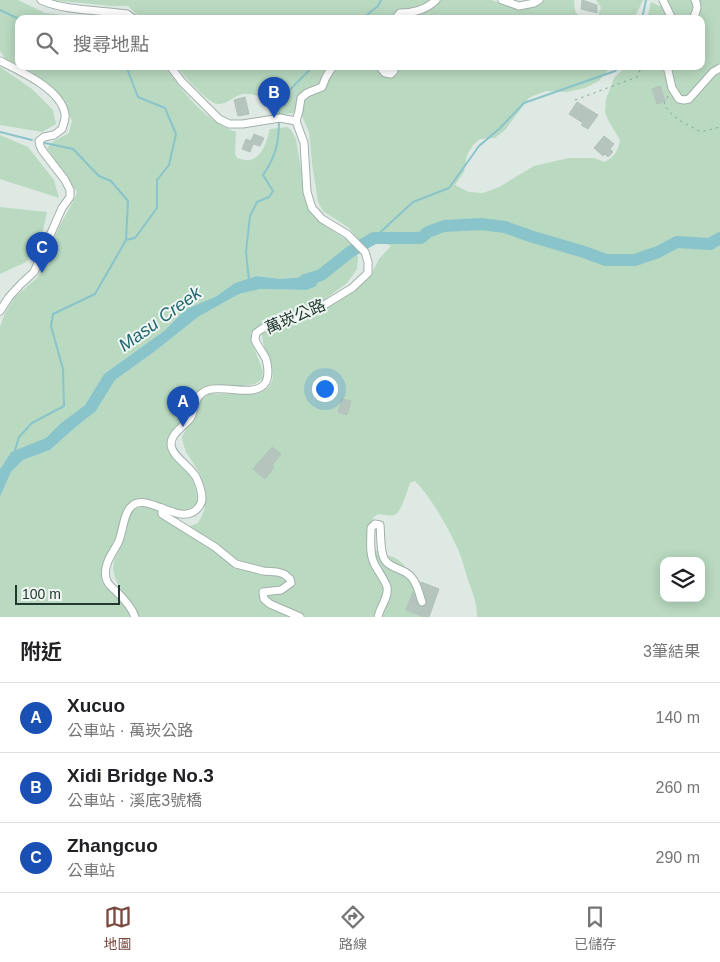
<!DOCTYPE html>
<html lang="zh-TW">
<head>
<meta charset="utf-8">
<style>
	:root { --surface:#fff; --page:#f2f2f2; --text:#202124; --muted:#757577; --line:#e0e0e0; --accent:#7a493f }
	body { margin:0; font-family:Helvetica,"Noto Sans TC",sans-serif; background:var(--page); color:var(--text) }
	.controls { position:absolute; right:15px; bottom:15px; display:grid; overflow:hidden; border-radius:10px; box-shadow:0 2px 12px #0003 }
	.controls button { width:45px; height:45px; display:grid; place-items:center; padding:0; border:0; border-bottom:1px solid var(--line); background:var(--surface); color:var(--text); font:25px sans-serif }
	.scale { position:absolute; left:15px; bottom:12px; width:105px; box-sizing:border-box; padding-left:5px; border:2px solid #213831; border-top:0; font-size:14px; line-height:18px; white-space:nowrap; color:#213831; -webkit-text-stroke:4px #eff6f2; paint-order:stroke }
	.you { position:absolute; left:324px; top:388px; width:18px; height:18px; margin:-12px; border:4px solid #fff; border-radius:50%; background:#1a73e8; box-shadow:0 0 0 8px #1a73e833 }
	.badge { display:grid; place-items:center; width:32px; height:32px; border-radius:50%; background:var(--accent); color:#fff; font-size:16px; font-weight:700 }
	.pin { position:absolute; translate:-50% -41px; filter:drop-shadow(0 1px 2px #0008) }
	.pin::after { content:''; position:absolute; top:26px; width:18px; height:15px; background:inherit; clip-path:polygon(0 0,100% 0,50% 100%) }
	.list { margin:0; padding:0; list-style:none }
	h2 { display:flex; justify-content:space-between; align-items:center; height:65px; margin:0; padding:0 20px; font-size:21px }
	h2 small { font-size:16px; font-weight:400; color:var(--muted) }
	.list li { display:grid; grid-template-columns:32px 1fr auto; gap:15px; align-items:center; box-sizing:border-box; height:70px; padding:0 20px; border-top:1px solid var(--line) }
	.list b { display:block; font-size:19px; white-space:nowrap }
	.list p { margin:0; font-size:16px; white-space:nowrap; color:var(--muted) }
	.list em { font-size:16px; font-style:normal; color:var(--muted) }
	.icon { flex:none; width:28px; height:28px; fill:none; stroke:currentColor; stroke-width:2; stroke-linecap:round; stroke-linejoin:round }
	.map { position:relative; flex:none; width:720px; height:617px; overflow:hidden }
	.search { position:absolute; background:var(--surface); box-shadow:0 2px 12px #0003; left:15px; right:15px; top:15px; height:55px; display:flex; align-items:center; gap:12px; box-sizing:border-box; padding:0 18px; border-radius:10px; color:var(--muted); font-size:19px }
	.sheet { height:275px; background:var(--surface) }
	nav { display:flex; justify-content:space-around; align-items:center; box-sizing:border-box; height:70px; border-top:1px solid var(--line); background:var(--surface); font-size:14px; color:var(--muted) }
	nav a { display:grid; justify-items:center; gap:2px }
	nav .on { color:var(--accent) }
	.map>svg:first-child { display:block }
	.green { fill:#b9d9c0; fill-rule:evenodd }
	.water { fill:#8ac4cb }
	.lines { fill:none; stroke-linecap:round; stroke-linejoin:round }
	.stream { stroke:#8ac4cb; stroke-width:2 }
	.river { stroke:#8ac4cb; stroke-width:12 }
	.building { fill:#b5c4bd; stroke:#b2c2bb }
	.minor-casing { stroke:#a2b0ab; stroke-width:9 }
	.path { stroke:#82ab9c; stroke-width:1; stroke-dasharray:2.5 4; stroke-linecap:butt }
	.minor { stroke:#fff; stroke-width:7 }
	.labels { text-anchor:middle; stroke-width:4; stroke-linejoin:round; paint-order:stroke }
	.street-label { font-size:16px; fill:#213831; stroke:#eff6f2 }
	.water-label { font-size:18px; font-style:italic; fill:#20656f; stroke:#eff6f2 }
</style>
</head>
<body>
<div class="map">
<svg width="720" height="617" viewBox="0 0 720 617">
	<rect width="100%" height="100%" fill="#dfe9e4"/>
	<g class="green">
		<polygon points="0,0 18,0 45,13 104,19 19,19 19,65 5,59 0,51"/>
		<path d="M52,0H491L519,9H525L534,6L544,0H574C575,11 574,13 584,19H142L128,6H111Z"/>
		<polygon points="596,0 643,0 634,19 593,19 598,15 601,8"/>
		<path d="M669,0H720V617H477C477,602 473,594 468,580C465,571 463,562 460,554C451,532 431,497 415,481L410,483C407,491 402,510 396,514C389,519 380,510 374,517C369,524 370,548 379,553C384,556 392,555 397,559C405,564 411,577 418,581C424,585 433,587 439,589L429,617H139C132,603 118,590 114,574C111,560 118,554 123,542C126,534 128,519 132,513C143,496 175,520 186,528L198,523L202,516L205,508V487L199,472L186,452L183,443L182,437L189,424L197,415L200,402L204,397L210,394H257C290,383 261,353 262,333L269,330L284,328L305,319L329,307L352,292L369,278L379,259L391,246C377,238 378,246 366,248L349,228L323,211L318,202L312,163L309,132L302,116L293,113L275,115C271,112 266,102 263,97C257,96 248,93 243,94C235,95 227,105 217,104C208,103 182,74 177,66H618L607,71L599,81L585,88L567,92L547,91L535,95L529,98L505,130L495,138L480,139L473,145L467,155L464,172L455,185L469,192L483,193L499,187L534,166L569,158H594L605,162C615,156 618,151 620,140L608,120L605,112L606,99L614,78L627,66H701V19H647L651,2L660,6ZM664,561H701V598H664Z"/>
		<path d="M21,66H164C183,92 205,121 236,132L235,154L237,158C241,159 247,161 250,160C263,157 267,140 270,129L287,127L291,130L296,139L305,192L310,210L322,224L350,242L358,257L357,269L347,283L324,300L300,313L279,320L265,323L251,332V340L263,371L262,379L255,384L241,386L212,385L202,388L194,394L186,416L174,428L168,437L167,448C182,466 198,478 197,503C193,506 189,510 184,510C174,512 158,502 147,499C145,499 142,498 140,498C124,499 120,527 115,538C110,551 98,567 102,582C105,589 115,594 121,600C125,605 128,611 130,617H0V497L11,472L23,460L50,450L77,426L96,411L115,380L154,352L198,317L239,294L260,289L307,290L321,275L281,279L256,276L235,283L215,297L186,309L164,331L104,374L85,405L61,423L46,439L11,452L0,469V327L5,313L15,297L37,278L42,268L59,227L75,198L77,192L47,148L54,141L69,133L72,121L59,94L48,83Z"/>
		<polygon points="0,67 32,89 53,110 56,124 42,132 0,125"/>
		<polygon points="0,135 28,147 54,180 59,198 0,179"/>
		<polygon points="0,207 47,212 40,244 26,262 0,274"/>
	</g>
	<polygon class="water" points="321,275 316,286 307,290 260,289 239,294 198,317 154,352 115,380 96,411 77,426 50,450 23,460 11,472 0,497 0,469 11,452 46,438 61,423 85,405 104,374 164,331 186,309 215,297 235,283 256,276 281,279"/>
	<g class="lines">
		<g class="stream">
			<polyline points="0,10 19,19"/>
			<polyline points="362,19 378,6 381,0"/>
			<polyline points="642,19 646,0"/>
			<path d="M279,116C278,94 301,81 313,66"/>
			<polyline points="0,132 32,140"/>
			<polyline points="45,143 73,149 99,176 111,181 128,201 126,240"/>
			<polyline points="374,238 413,202 449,188 479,146 499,129 524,103 615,71 620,66"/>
			<path d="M249,280L246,252L250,216L257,202L269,197L273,191L263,175C276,156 279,143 279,120"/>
			<polyline points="15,450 19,437 32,423 64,406 63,369 51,326 53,314 95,294 126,240 135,238 157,208 157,180 169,165 176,134 165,108 138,97 126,66"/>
		</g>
		<polyline class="river" points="305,280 321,275 350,252 374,238 421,238 428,232 444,226 481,224 505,227 530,236 584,252 606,260 635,260 658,252 677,242 710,244 720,238"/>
	</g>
	<g class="building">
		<polygon points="582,0 597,5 597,13 581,9"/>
		<polygon points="660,86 665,101 657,104 652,89"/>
		<polygon points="245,97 249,114 238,116 234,100"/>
		<polygon points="577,102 598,115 588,129 581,125 583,123 569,114"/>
		<polygon points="254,134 264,138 260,146 253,144 250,152 242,149 246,139 251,141"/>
		<polygon points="604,136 614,144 610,149 613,152 608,157 605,154 603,156 594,148"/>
		<polygon points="342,399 351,401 347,415 338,412"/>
		<polygon points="272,447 281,454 272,465 274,467 265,479 253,469"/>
		<polygon points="421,582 439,589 429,617 424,617 406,610 413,592 418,606 423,607 426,605 427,600"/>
	</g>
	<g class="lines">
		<g class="minor-casing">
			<g id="minor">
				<path d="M41,0C64,11 101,10 127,14L134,19"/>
				<polyline points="502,0 519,6 534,3 539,0"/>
				<polyline points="663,0 672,19"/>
				<path d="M395,19L400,13C413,13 426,10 436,0"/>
				<path d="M693,19C696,12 699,7 695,0"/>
				<path d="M0,61C20,71 61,89 65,114C66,119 63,125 62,129L54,135L44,137L39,141L40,146L42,150L65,180L70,190V197L62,208L34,272L21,284L9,297L0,311"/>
				<polyline points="379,66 385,73 391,74 394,71 393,66"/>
				<polyline points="667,66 672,88 679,99 684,100 689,99 713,72 720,68"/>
				<polyline points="296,121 299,111 301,98 307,93 322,87 326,77 333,66"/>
				<polyline points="162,508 162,514 215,547 236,564 263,571 277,572 284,574 290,579 291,583 281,590 263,592 264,599 270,604 300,617"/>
				<path d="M135,617C132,608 124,599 117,592C112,587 108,586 106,578C103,565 112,554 118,543C123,533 123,512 133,505C151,493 184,531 200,505C203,501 202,496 201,491C200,486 198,481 196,477C190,466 171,456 171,444C171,433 185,426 191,417C194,412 194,405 197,399C210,375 253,403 266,382C269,375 268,366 266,359C263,352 258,347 255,340L256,333L263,328L277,326L316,310L352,288L368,273V262L365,252L347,234L322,219L312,208L307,192L304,143L296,121L280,118L243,124H229L219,119L182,82L170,66"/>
				<path d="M378,617C380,607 389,597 387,587C385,580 377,570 374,563C369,553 371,539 371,528L375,524L380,525C381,534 380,554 385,560C389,567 398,568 405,572C416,578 418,590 422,602"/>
			</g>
		</g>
		<g class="path">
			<path d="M668,96L664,104C672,119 687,124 701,132L720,127"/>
			<polyline points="575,100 637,77 642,66"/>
		</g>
		<use href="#minor" class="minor"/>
	</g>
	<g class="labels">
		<g class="street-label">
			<text transform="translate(295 316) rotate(-23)" y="6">萬崁公路</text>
		</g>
		<g class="water-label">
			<text transform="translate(160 319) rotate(-36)" y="6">Masu Creek</text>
		</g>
	</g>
</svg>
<div class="controls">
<button><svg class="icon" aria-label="layers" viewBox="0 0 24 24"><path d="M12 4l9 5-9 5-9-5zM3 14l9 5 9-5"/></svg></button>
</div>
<div class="scale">100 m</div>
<div class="you"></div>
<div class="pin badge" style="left:183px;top:427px;background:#1a4fb4">A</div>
<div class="pin badge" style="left:274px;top:118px;background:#1a4fb4">B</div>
<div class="pin badge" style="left:42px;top:273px;background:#1a4fb4">C</div>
<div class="search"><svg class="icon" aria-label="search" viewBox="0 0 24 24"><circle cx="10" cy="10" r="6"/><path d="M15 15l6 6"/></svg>搜尋地點</div>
</div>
<section class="sheet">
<h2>附近<small>3筆結果</small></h2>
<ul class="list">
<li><span class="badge" style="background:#1a4fb4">A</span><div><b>Xucuo</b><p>公車站 · 萬崁公路</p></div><em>140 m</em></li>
<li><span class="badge" style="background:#1a4fb4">B</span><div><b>Xidi Bridge No.3</b><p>公車站 · 溪底3號橋</p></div><em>260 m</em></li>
<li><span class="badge" style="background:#1a4fb4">C</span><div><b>Zhangcuo</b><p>公車站</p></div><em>290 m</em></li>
</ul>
</section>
<nav>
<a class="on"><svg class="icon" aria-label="map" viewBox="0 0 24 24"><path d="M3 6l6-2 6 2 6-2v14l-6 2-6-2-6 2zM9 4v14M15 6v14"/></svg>地圖</a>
<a><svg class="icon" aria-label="directions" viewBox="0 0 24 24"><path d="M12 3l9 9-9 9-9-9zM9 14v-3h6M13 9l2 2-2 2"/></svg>路線</a>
<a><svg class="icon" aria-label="saved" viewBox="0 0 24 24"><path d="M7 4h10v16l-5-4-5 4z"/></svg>已儲存</a>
</nav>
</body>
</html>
